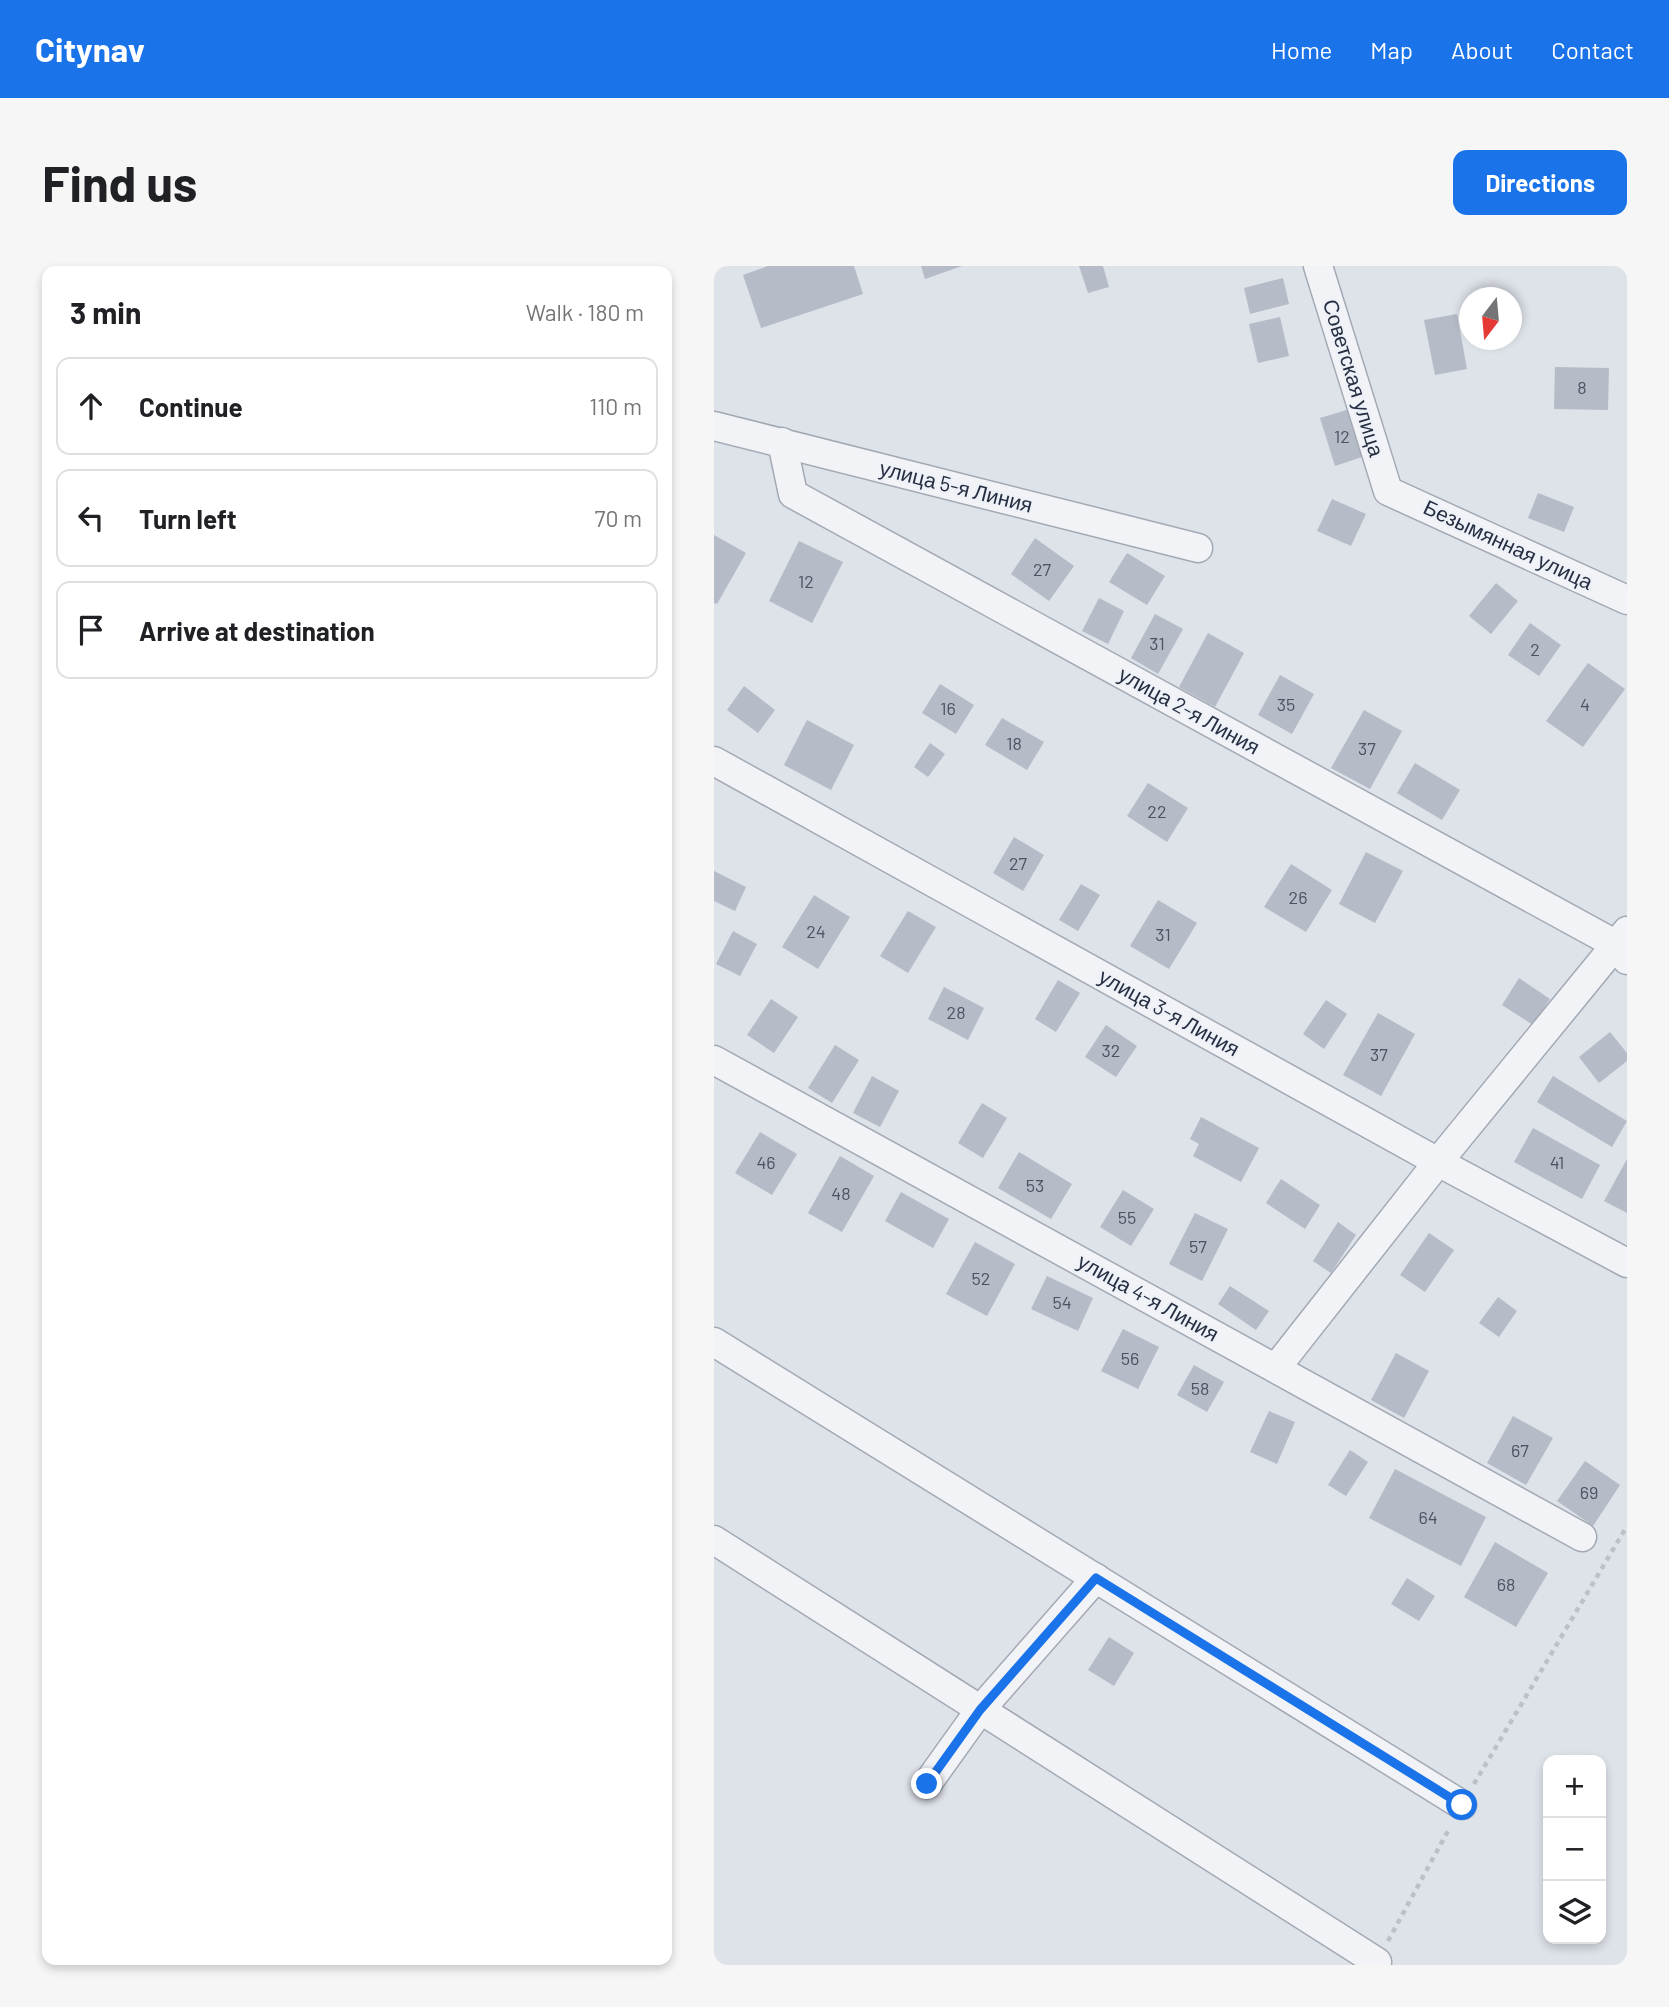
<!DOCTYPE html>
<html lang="en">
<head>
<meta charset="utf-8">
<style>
	:root { --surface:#fff; --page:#f6f6f6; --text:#202124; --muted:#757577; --line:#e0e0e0; --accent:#1a73e8 }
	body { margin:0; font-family:Barlow,sans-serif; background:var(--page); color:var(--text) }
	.controls { position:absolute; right:21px; bottom:21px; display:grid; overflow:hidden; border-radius:14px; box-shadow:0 4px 10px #0003 }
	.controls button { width:63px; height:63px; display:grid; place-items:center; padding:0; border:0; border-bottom:2px solid var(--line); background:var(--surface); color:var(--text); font:35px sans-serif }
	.compass { position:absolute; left:745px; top:21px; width:63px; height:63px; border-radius:50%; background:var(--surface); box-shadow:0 4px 10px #0003; rotate:196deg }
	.stop { position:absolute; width:21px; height:21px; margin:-16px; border:5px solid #1a73e8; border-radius:50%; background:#fff }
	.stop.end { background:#1a73e8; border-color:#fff; box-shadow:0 2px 7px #0008 }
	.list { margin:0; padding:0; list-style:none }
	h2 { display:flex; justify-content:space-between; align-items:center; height:91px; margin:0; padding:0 28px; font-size:30px }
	h2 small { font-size:23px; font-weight:400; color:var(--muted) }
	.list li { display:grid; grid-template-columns:46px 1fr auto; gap:21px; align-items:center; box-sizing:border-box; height:98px; margin:0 14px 14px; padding:0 14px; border:2px solid var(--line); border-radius:14px }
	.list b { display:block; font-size:26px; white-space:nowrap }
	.list em { font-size:23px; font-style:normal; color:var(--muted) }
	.icon { flex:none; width:38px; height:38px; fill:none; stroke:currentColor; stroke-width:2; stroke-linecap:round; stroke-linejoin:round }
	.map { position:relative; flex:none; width:913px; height:1699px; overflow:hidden; border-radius:14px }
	header { display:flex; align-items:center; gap:42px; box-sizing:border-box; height:98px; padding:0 35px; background:var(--accent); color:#fff }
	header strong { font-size:33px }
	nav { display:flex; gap:38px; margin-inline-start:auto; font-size:24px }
	.intro { display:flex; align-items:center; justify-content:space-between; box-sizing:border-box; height:168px; padding:0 42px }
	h1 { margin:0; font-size:49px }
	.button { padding:18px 32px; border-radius:14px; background:var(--accent); color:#fff; font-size:24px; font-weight:700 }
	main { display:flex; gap:42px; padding:0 42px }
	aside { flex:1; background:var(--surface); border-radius:14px; box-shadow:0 4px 10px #0003 }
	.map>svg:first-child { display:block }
	.building { fill:#b5bbc7 }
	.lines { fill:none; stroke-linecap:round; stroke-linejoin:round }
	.minor-casing { stroke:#a3a9b4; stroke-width:31 }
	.path { stroke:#bdc0c8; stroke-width:4.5; stroke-dasharray:5 5; stroke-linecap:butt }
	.minor { stroke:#f2f3f7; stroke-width:28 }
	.route { stroke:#1a73e8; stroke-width:9 }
	.labels { text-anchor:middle; stroke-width:5; stroke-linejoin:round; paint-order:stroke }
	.number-label { font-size:18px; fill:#4a5263 }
	.street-label { font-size:21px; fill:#262f42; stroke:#eef1f7 }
</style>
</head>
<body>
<header>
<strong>Citynav</strong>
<nav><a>Home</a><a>Map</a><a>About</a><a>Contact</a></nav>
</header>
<div class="intro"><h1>Find us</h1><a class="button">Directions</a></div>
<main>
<aside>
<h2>3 min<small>Walk · 180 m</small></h2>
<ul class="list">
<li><svg class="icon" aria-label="ahead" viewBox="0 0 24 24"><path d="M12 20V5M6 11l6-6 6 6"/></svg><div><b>Continue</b></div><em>110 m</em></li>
<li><svg class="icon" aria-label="left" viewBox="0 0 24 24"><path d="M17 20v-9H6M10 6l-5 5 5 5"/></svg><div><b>Turn left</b></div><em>70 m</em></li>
<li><svg class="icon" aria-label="arrive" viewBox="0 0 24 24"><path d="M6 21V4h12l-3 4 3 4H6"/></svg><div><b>Arrive at destination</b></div></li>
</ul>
</aside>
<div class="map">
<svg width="913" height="1699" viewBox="0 0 913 1699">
	<rect width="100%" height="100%" fill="#dee2e9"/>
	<g class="building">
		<polygon points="54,0 140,0 149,28 47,62 29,9"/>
		<polygon points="207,0 248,0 211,13"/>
		<polygon points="365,0 389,0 395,21 374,27"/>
		<polygon points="569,12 575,38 536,48 530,22"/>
		<polygon points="743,48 753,103 721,109 710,54"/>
		<polygon points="566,51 575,90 544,97 535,58"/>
		<polygon points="841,101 895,102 894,144 840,143"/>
		<polygon points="636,143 651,190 621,200 606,152"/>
		<polygon points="824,227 860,241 850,266 814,252"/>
		<polygon points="618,233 652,248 637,280 603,265"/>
		<polygon points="0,269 32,287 3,338 0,337"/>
		<polygon points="321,272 360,300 335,335 297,308"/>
		<polygon points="85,275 129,296 98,357 55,335"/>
		<polygon points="413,287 451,310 433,339 395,316"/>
		<polygon points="782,317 804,335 777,368 755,350"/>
		<polygon points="385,332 410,345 394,378 368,365"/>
		<polygon points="441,348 469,363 444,408 417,392"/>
		<polygon points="816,357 847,379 825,410 794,389"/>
		<polygon points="494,367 530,387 501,441 465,421"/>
		<polygon points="874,397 911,423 869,481 832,455"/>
		<polygon points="566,409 600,428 578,468 544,449"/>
		<polygon points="226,418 260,439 242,468 208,447"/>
		<polygon points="30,420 61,444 44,467 13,444"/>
		<polygon points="650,444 688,465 656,523 617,502"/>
		<polygon points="288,452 330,476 313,504 271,479"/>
		<polygon points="93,454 140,479 117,524 70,499"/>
		<polygon points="216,477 231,488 214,511 200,501"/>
		<polygon points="701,497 746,524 728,554 683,527"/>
		<polygon points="434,517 474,542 453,576 413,550"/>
		<polygon points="300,571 330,589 309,625 279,607"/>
		<polygon points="652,586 689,605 661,657 625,638"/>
		<polygon points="577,598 618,624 592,666 550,641"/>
		<polygon points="0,605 32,621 21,645 0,635"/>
		<polygon points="367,618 386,629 364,665 345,654"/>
		<polygon points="100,629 136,651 104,703 68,681"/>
		<polygon points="444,634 483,657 455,703 416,680"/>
		<polygon points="194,645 222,661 194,707 166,690"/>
		<polygon points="19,665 43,678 26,710 2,698"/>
		<polygon points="805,712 836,733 819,759 788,739"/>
		<polygon points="344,714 366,727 342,766 321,753"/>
		<polygon points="230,721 270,742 254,774 214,753"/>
		<polygon points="57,733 84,751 60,787 33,769"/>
		<polygon points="612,734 633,748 610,783 589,768"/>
		<polygon points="664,747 701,768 667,830 629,809"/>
		<polygon points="392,759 423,780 402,811 371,791"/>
		<polygon points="896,766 913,787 913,795 885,817 865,791"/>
		<polygon points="121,779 145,794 118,837 94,822"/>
		<polygon points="158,810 185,825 166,861 139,847"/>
		<polygon points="839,810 913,855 898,881 823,836"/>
		<polygon points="268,837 293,852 269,892 244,877"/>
		<polygon points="487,851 545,882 527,916 479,890 485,878 476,873"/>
		<polygon points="819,862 886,899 868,933 800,896"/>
		<polygon points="46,866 83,888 58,929 21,907"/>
		<polygon points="305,886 358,918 337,953 284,922"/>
		<polygon points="126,890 160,910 128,966 94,947"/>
		<polygon points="913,893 913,947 890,935"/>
		<polygon points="567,913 606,939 591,963 552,937"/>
		<polygon points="409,924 440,943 417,980 386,961"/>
		<polygon points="187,926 235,953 219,982 171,955"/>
		<polygon points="481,947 514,963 488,1015 455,998"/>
		<polygon points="624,956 642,969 617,1007 599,995"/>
		<polygon points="715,967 740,984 711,1026 686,1009"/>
		<polygon points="261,976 301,998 273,1050 232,1028"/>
		<polygon points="333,1010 379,1032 364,1065 317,1043"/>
		<polygon points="516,1020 555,1045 542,1064 504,1038"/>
		<polygon points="784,1031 803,1045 785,1071 765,1057"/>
		<polygon points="409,1063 445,1081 424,1123 387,1105"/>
		<polygon points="682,1087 715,1105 690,1152 657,1134"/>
		<polygon points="480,1099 510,1116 493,1146 463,1129"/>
		<polygon points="555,1145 581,1156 563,1198 536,1186"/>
		<polygon points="799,1150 839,1172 812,1219 773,1197"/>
		<polygon points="636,1184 654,1196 632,1230 614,1219"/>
		<polygon points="871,1195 906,1219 879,1260 843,1235"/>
		<polygon points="681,1203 772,1251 747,1300 655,1252"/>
		<polygon points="781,1276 834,1307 802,1361 750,1331"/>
		<polygon points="693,1312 721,1330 705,1355 677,1338"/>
		<polygon points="395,1371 420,1387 400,1420 374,1404"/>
	</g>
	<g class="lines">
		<g class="minor-casing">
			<g id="minor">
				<polyline points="604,0 674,225 913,334"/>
				<polyline points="0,160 484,282"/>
				<polyline points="68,176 79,228 901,678 913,694"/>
				<polyline points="0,495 724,896 913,997"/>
				<polyline points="0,794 868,1271"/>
				<polyline points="0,1076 748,1539"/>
				<polyline points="562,1102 724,896 913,665"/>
				<polyline points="0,1274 663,1696"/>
				<polyline points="213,1518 266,1444 382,1312"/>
			</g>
		</g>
		<g class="path">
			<polyline points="760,1518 913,1260"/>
			<polyline points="674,1675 735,1563"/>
		</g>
		<use href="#minor" class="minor"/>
	</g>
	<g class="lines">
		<polyline class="route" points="213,1518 266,1444 382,1312 748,1539"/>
	</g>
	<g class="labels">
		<g class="number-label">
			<text x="868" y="128">8</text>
			<text x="628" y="177">12</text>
			<text x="328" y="310">27</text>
			<text x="92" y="322">12</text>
			<text x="443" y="384">31</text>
			<text x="821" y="390">2</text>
			<text x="572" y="445">35</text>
			<text x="871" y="445">4</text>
			<text x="234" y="449">16</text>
			<text x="300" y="484">18</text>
			<text x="653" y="489">37</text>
			<text x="443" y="552">22</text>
			<text x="304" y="604">27</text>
			<text x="584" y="638">26</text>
			<text x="102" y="672">24</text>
			<text x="449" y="675">31</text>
			<text x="242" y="753">28</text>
			<text x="397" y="791">32</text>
			<text x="665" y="795">37</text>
			<text x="52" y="903">46</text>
			<text x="843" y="903">41</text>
			<text x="321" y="926">53</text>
			<text x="127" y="934">48</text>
			<text x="413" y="958">55</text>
			<text x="484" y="987">57</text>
			<text x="267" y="1019">52</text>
			<text x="348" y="1043">54</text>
			<text x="416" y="1099">56</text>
			<text x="486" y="1129">58</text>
			<text x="806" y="1191">67</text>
			<text x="875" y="1233">69</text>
			<text x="714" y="1258">64</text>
			<text x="792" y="1325">68</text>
		</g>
		<g class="street-label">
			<text transform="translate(639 112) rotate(73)" y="7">Советская улица</text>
			<text transform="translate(242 221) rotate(14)" y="7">улица 5-я Линия</text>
			<text transform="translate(794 279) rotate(25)" y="7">Безымянная улица</text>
			<text transform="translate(475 445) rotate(29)" y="7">улица 2-я Линия</text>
			<text transform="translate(455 747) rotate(29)" y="7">улица 3-я Линия</text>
			<text transform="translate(434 1032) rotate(29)" y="7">улица 4-я Линия</text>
		</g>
	</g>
</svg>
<div class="controls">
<button>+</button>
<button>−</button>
<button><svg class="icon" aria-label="layers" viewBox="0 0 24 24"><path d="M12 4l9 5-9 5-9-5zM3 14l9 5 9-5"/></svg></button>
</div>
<svg class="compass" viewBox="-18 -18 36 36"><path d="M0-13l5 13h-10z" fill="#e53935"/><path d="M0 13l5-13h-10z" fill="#757577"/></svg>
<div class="stop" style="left:748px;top:1539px"></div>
<div class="stop end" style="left:213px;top:1518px"></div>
</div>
</main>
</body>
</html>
